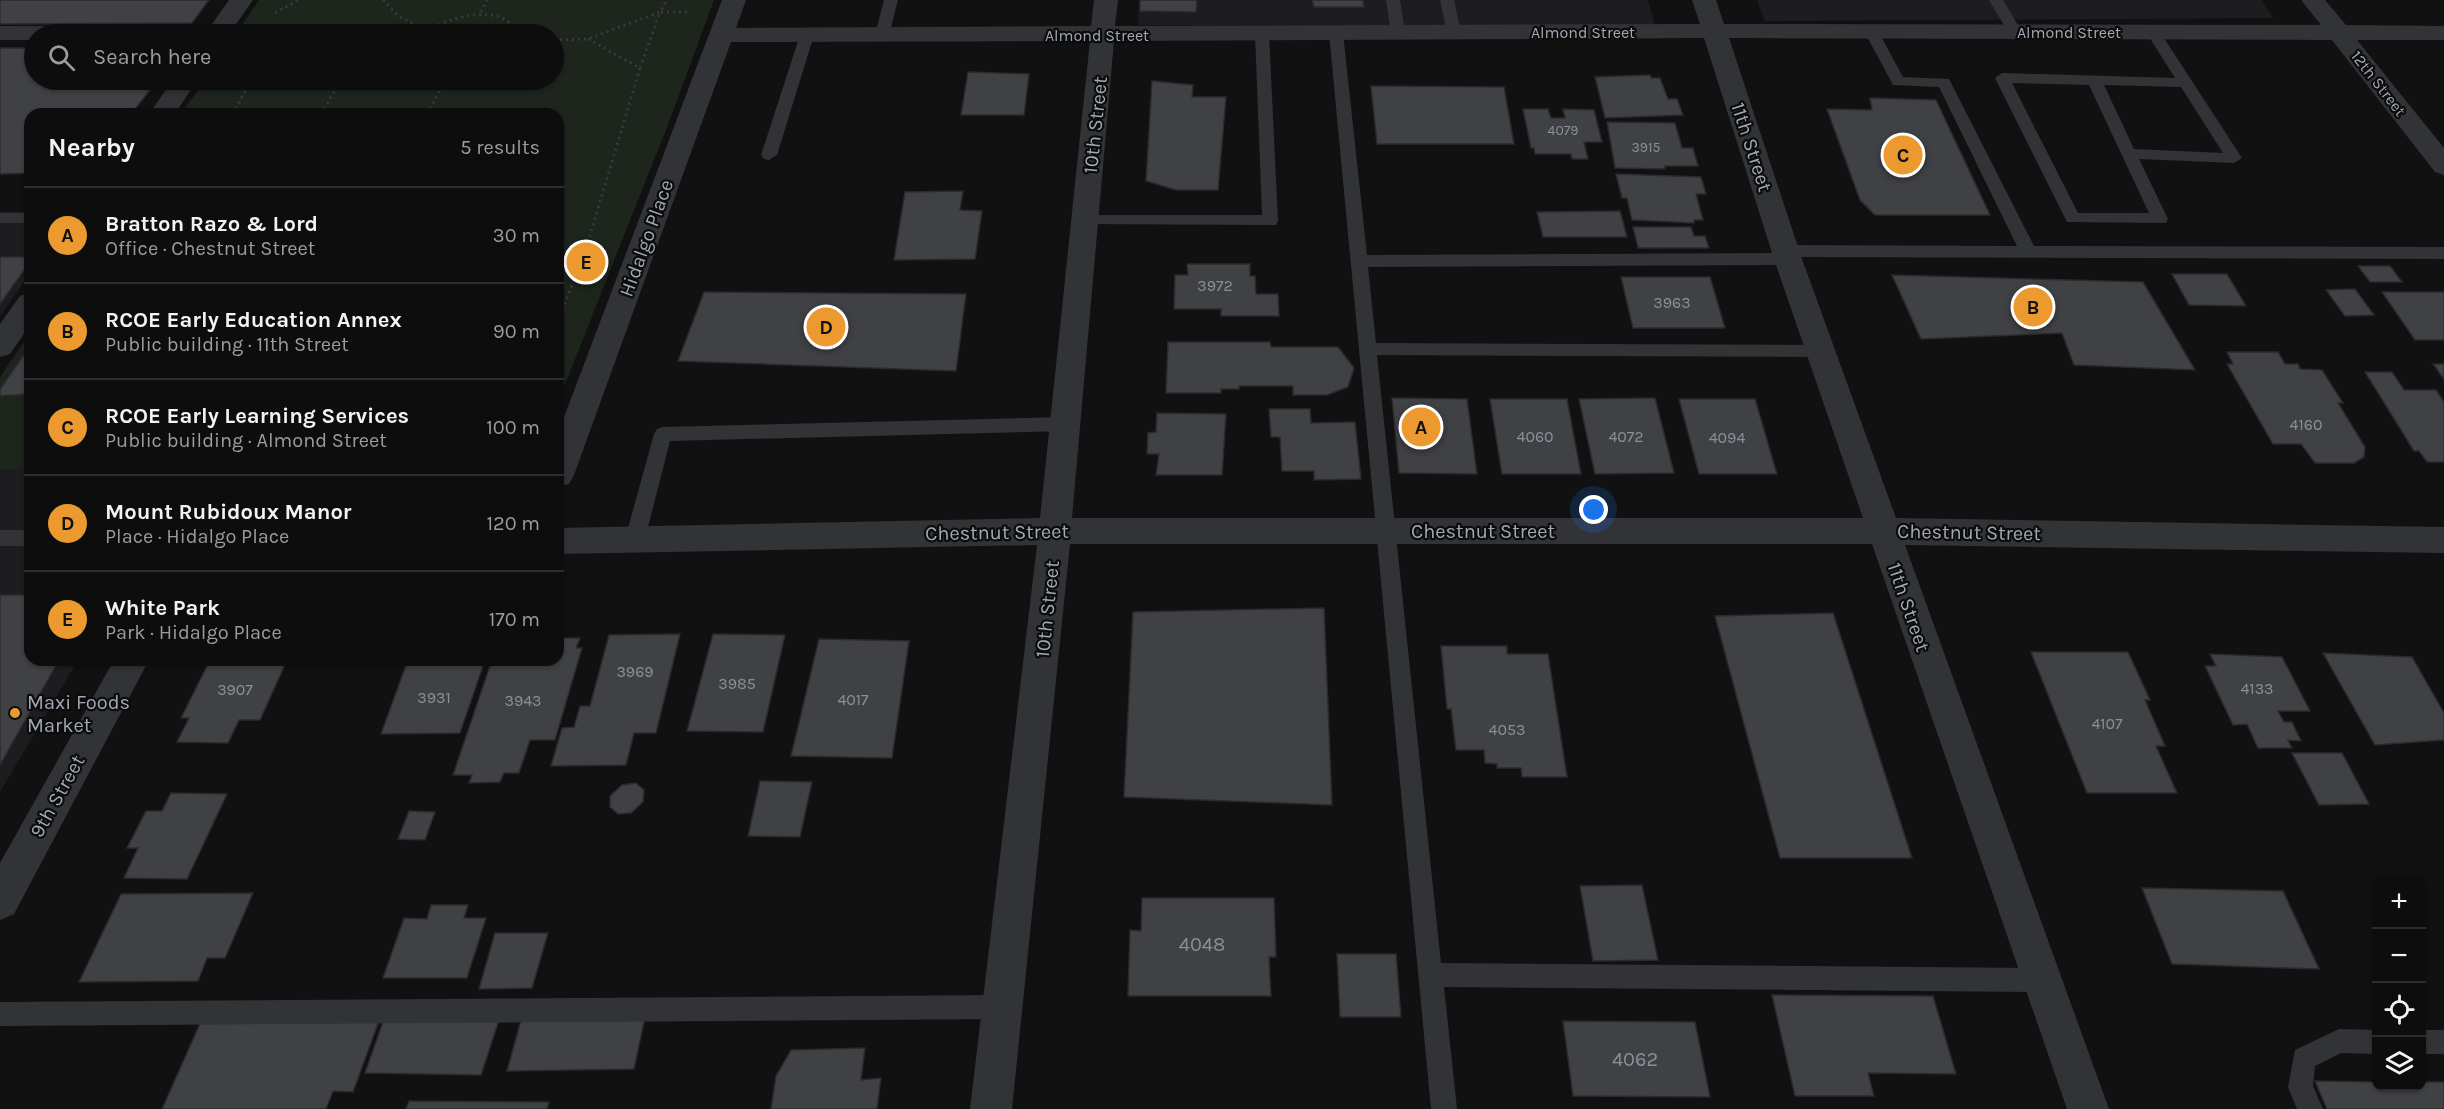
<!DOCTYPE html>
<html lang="en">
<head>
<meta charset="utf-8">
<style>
	:root { --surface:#0d0d0e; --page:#1b1b1c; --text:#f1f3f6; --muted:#9a9c9e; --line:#2d2d2e; --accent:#ec992f }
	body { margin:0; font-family:Karla,sans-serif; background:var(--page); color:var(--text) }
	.controls { position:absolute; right:18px; bottom:18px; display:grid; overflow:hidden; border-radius:12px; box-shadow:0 2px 4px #0004 }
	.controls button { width:54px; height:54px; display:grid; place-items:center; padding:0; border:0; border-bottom:2px solid var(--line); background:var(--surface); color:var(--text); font:30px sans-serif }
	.you { position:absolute; left:1594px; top:510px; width:21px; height:21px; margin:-15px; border:4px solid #fff; border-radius:50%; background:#1a73e8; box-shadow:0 0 0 9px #1a73e833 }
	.badge { display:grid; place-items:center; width:39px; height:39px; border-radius:50%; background:var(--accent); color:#111; font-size:20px; font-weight:700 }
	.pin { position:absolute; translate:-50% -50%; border:3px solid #fff; box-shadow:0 2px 6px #0006 }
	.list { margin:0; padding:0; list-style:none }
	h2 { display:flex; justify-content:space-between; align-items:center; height:78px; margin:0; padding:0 24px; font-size:26px }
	h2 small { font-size:20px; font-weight:400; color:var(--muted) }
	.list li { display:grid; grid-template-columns:39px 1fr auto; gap:18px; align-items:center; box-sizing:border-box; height:96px; padding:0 24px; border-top:2px solid var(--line) }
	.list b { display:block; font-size:22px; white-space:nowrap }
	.list p { margin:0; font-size:20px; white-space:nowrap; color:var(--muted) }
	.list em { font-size:20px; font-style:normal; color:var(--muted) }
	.icon { flex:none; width:33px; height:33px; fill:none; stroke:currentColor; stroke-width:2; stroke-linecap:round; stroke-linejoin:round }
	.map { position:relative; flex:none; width:2444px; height:1109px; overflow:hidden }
	.search { position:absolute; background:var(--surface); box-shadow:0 2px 4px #0004; left:24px; top:24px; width:540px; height:66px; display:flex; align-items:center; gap:15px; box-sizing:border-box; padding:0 21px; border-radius:33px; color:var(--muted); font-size:22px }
	.panel { position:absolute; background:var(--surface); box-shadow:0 2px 4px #0004; left:24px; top:108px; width:540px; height:558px; border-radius:18px }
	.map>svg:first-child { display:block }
	.built { fill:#1d1d1f }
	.green { fill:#1d251d }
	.building { fill:#404145; stroke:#2b2b2e; stroke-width:1.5 }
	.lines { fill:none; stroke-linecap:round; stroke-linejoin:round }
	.path { stroke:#383a3e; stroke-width:3; stroke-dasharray:2 4; stroke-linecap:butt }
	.service { fill:#323337; fill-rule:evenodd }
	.minor { fill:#323337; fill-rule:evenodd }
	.poi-dot { fill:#ec992f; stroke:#0c0c0d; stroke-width:2 }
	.labels { text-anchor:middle; stroke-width:4.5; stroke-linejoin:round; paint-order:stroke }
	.far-number-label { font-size:14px; fill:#8a8f98 }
	.far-street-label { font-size:16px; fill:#a2a9b3; stroke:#0c0c0d }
	.number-label { font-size:16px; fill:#8a8f98 }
	.street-label { font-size:20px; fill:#a2a9b3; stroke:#0c0c0d }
	.poi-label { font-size:20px; fill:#a2a9b3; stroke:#0c0c0d; text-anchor:start }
	.near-number-label { font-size:20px; fill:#8a8f98 }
</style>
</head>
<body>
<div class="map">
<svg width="2444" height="1109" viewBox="0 0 2444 1109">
	<rect width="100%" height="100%" fill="#111112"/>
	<g class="built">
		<polygon points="1139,0 1648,0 1655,26 1138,25"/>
		<polygon points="1757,0 2261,0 2273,18 1765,21"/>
		<polygon points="0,212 30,212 30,273 0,316"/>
		<polygon points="0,469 30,469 30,660 78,660 0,792"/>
	</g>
	<g class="green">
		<polygon points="259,0 714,0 669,122 558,402 558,114 181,114 205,80 554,80 554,34 236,34"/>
		<polygon points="30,333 30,469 0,469 0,377"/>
	</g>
	<g class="building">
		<polygon points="0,0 209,0 192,23 0,24"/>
		<polygon points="1140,0 1197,0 1196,12 1140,11"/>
		<polygon points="1312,0 1363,0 1364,7 1314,7"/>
		<polygon points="467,26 490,26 498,34 447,34"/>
		<polygon points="0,48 34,48 34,80 158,80 131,114 30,114 30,173 0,174"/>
		<polygon points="968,72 1029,74 1024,115 961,115"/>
		<polygon points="1650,75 1651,78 1660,78 1668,99 1677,99 1683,115 1605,118 1595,77"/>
		<polygon points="1152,81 1193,85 1192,97 1226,97 1218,190 1176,190 1146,181"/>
		<polygon points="1371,86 1504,87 1514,144 1377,144"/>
		<polygon points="1870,98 1936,100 1990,215 1875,215 1860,200 1827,109 1872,110"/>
		<polygon points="1523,109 1548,109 1551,118 1565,118 1563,109 1594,110 1602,142 1584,142 1588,159 1572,159 1571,154 1535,154 1534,148 1531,148"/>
		<polygon points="1607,122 1675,123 1682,148 1693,148 1698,166 1665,166 1665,169 1615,168"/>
		<polygon points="1616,174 1701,177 1706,194 1696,194 1703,220 1694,220 1694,223 1632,220 1627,198 1622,198"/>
		<polygon points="963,191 960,210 982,211 975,259 894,260 905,192"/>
		<polygon points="1620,211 1627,237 1543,237 1537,212"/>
		<polygon points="1633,227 1691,227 1694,236 1705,236 1709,248 1638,248"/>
		<polygon points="0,257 30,257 30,262 0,304"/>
		<polygon points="1187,264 1250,264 1250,276 1255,276 1256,294 1278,294 1279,316 1221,316 1221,309 1174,309 1175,275 1188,275"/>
		<polygon points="2358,266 2390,266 2402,282 2370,282"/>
		<polygon points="2172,274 2227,274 2246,306 2189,305"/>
		<polygon points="1892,275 2143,282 2195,370 2074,365 2062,333 1921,339"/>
		<polygon points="1621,277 1710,277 1725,328 1633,328"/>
		<polygon points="2355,289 2374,315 2345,316 2326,290"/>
		<polygon points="704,292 966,294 956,371 678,361"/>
		<polygon points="2382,292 2444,292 2444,340 2415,340"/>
		<polygon points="1168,342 1270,342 1271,347 1338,347 1354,368 1348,387 1327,395 1293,395 1293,386 1239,386 1239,389 1221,389 1221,393 1166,393"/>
		<polygon points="30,346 30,394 0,396 0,389"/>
		<polygon points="2227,352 2278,352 2285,364 2298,364 2300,369 2322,370 2343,403 2338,403 2365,447 2364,457 2354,463 2315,463 2301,444 2273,444 2227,364 2233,364"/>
		<polygon points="2433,364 2444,364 2444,379"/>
		<polygon points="2365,372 2392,372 2404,390 2436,390 2444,402 2444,462 2427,462 2419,451 2414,451"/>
		<polygon points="1392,398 1467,399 1477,474 1399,473"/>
		<polygon points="1655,398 1674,473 1595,474 1579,399"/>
		<polygon points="1490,399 1567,399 1581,474 1502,474"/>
		<polygon points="1679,399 1755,399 1777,474 1699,474"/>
		<polygon points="1269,409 1310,409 1311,423 1355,422 1361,479 1314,480 1314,471 1282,471 1280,437 1271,437"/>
		<polygon points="1157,413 1226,414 1222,475 1156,475 1159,454 1147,454 1148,433 1156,432"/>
		<polygon points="0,595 30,595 30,660 59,660 0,765"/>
		<polygon points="1324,608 1332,805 1124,797 1133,612"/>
		<polygon points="1833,613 1912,858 1780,858 1715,616"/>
		<polygon points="680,634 656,733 634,733 626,765 551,766 562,728 574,727 580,706 590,706 609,635"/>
		<polygon points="713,634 785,635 763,732 687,731"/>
		<polygon points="558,638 580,638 576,648 582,648 555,740 530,740 519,773 504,773 500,782 469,783 472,775 453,775 492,660 558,660"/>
		<polygon points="819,639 909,641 892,758 791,756"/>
		<polygon points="1441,646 1507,646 1507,654 1548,654 1567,777 1522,777 1521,768 1497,768 1497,764 1485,763 1484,750 1456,750 1451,709 1447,709"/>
		<polygon points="2031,652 2128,652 2150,700 2145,700 2165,746 2156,746 2177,793 2087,793"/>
		<polygon points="2323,653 2412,657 2444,713 2444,740 2375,745"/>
		<polygon points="2210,654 2282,657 2310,711 2278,711 2284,722 2292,722 2301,741 2288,740 2292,748 2258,748 2247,724 2233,725 2205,666 2216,666"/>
		<polygon points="210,660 287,660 260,720 239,720 228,743 177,742 189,718 181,718"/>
		<polygon points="408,660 485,660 460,733 381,734"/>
		<polygon points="2292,753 2342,753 2369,804 2319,805"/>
		<polygon points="760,781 812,782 800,837 748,836"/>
		<polygon points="636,783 644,790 643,802 631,813 618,814 610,807 610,796 622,785"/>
		<polygon points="171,793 227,794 187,879 124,878 138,848 127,848 146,811 162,811"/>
		<polygon points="409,811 435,812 425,840 398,839"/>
		<polygon points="1642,885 1658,960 1593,961 1580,886"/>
		<polygon points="2142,888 2283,891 2319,969 2172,964"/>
		<polygon points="253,893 225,958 207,958 198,981 79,982 121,894"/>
		<polygon points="1142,898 1274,898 1276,957 1269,957 1271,996 1128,996 1130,930 1141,931"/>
		<polygon points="431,905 468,905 464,918 486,918 467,978 383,978 404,918 427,919"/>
		<polygon points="495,933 548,933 532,988 479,989"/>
		<polygon points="1337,954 1396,954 1401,1017 1340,1017"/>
		<polygon points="1772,995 1933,996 1956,1074 1868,1073 1874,1096 1795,1096"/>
		<polygon points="203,1017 379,1021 353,1092 333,1091 326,1109 162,1109"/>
		<polygon points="645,1017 634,1069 507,1071 521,1020"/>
		<polygon points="384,1019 499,1020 481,1075 365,1073"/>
		<polygon points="1563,1021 1695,1022 1710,1097 1573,1096"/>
		<polygon points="865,1048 861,1080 881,1078 877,1109 771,1109 776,1076 791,1050"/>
		<polygon points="2315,1081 2376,1082 2376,1086 2422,1086 2422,1082 2444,1082 2444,1109 2327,1109"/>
		<polygon points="409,1101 549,1102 547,1109 406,1109"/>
	</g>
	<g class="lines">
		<g class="path">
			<polyline points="383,0 398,16 427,30"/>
			<polyline points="481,12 487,0"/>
			<polyline points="275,13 298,0"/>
			<path d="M423,34C446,17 504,0 517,34"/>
			<polyline points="588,39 640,68 660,12 690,12"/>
			<polyline points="554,40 588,39 660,12 667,0"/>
			<polyline points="302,80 351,86 400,80"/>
			<polyline points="233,114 251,80"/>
			<polyline points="321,114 337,87"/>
			<polyline points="427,114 446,80"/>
			<polyline points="558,321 585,252 640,68"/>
		</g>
		<g class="service">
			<polygon points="884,0 898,0 889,35 882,39 875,35"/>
			<polygon points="1386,0 1400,0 1405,33 1403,36 1398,37 1391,33"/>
			<polygon points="1440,0 1454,0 1461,33 1459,36 1454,37 1447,33"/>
			<polygon points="1989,0 2003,0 2022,32 2020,35 2010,35"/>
			<polygon points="1871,27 1878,31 1903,77 1949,79 2034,246 2444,247 2444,259 1795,257 1794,263 1788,265 1368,267 1376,343 1820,345 1826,346 1829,351 1826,356 1820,357 1377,355 1441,963 2042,968 2050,972 2054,980 2050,988 2042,992 1444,987 1457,1109 1431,1109 1329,33 1336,29 1343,33 1367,255 1778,253 1779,247 1785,245 2017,246 1939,87 1893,85 1864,31"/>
			<path d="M2153,28L2160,32L2242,158L2234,163L2139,159L2168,219L2166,223L2067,222L1995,78L2002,73L2175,78L2146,32ZM2012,83L2089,85L2149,213H2078ZM2104,85L2181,87L2223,153L2134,149Z"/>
			<polygon points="1262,30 1269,34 1278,221 1276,225 1079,224 1077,220 1079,216 1085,215 1262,215 1255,34"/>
			<polygon points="807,31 814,35 777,155 769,160 764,159 761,155 800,35"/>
			<rect x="0" y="213" width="30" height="10"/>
			<polygon points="1065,417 1071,419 1074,424 1071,429 1065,431 670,441 645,539 642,545 635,547 628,545 625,539 654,434 657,429 663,427"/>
			<rect x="0" y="530" width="30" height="16"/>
			<polygon points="1002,995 1011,998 1014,1007 1011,1016 1002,1019 0,1026 0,1002"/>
			<polygon points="2339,1029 2376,1030 2376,1054 2341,1053 2315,1066 2313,1086 2323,1109 2297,1109 2288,1087 2295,1050"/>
			<rect x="2422" y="1030" width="22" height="24"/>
		</g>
		<g class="minor">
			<polygon points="229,0 253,0 229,34 34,34 34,40 0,40 0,26 210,27"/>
			<path d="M722,0H746L736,28L1091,26L1094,0H1118L1115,26L1700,24L1692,0H1716L1724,24L2321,25L2301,0H2325L2346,25L2444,26V40H2357L2444,148V175L2435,172L2332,40L1729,38L1802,259L1896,518L2444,527V553L1905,545L2109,1109H2067L1872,544H1070L1012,1109H970L1037,545L558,554V528L1040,518L1090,41L731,42L574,475L569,484L558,487V433ZM1704,38L1774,259L1863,518H1072L1114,41Z"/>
			<polygon points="173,80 197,80 175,114 149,114"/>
			<polygon points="30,293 30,325 10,354 0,357 0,324 20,296"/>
			<polygon points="114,660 149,660 14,914 0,920 0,863"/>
		</g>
	</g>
	<circle class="poi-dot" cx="15" cy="713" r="6"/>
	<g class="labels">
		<g class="far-number-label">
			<text x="1563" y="135">4079</text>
			<text x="1646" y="152">3915</text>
		</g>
		<g class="far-street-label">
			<text x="1583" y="38">Almond Street</text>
			<text x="2069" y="38">Almond Street</text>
			<text x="1097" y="41">Almond Street</text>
			<text transform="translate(2379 83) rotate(52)" y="6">12th Street</text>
		</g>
		<g class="number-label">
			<text x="1215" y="291">3972</text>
			<text x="1672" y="308">3963</text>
			<text x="2306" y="430">4160</text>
			<text x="1535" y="442">4060</text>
			<text x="1626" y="442">4072</text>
			<text x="1727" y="443">4094</text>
			<text x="635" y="677">3969</text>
			<text x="737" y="689">3985</text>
			<text x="2257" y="694">4133</text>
			<text x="235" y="695">3907</text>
			<text x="434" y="703">3931</text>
			<text x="853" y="705">4017</text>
			<text x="523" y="706">3943</text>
			<text x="2107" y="729">4107</text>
			<text x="1507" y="735">4053</text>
		</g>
		<g class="street-label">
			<text transform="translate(1095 125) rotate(-84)" y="7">10th Street</text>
			<text transform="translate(1752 147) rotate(72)" y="7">11th Street</text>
			<text transform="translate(646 238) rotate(-70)" y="7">Hidalgo Place</text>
			<text x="1483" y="538">Chestnut Street</text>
			<text transform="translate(997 532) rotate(-1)" y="7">Chestnut Street</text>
			<text transform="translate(1969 532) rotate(1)" y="7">Chestnut Street</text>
			<text transform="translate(1909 607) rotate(71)" y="7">11th Street</text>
			<text transform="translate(1047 609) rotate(-84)" y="7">10th Street</text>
			<text transform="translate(57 796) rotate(-61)" y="7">9th Street</text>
		</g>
		<g class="poi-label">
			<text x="27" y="709">Maxi Foods<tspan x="27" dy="23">Market</tspan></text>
		</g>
		<g class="near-number-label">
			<text x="1202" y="951">4048</text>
			<text x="1635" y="1066">4062</text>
		</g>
	</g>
</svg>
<div class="controls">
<button>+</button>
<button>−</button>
<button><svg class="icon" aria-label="locate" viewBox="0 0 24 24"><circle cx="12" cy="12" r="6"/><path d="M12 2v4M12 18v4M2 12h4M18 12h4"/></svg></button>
<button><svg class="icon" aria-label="layers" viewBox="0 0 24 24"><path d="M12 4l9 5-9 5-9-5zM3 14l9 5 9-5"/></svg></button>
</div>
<div class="you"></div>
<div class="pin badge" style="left:1421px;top:427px">A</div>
<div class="pin badge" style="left:2033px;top:307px">B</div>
<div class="pin badge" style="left:1903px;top:155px">C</div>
<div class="pin badge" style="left:826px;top:327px">D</div>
<div class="pin badge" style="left:586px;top:262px">E</div>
<div class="search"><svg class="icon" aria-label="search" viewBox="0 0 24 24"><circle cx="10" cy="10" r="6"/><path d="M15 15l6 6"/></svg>Search here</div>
<section class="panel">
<h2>Nearby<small>5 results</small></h2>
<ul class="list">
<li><span class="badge">A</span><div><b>Bratton Razo &amp; Lord</b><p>Office · Chestnut Street</p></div><em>30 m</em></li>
<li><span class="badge">B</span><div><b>RCOE Early Education Annex</b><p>Public building · 11th Street</p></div><em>90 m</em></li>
<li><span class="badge">C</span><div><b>RCOE Early Learning Services</b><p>Public building · Almond Street</p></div><em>100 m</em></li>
<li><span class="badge">D</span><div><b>Mount Rubidoux Manor</b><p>Place · Hidalgo Place</p></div><em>120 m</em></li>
<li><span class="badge">E</span><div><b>White Park</b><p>Park · Hidalgo Place</p></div><em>170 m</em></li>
</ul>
</section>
</div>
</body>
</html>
